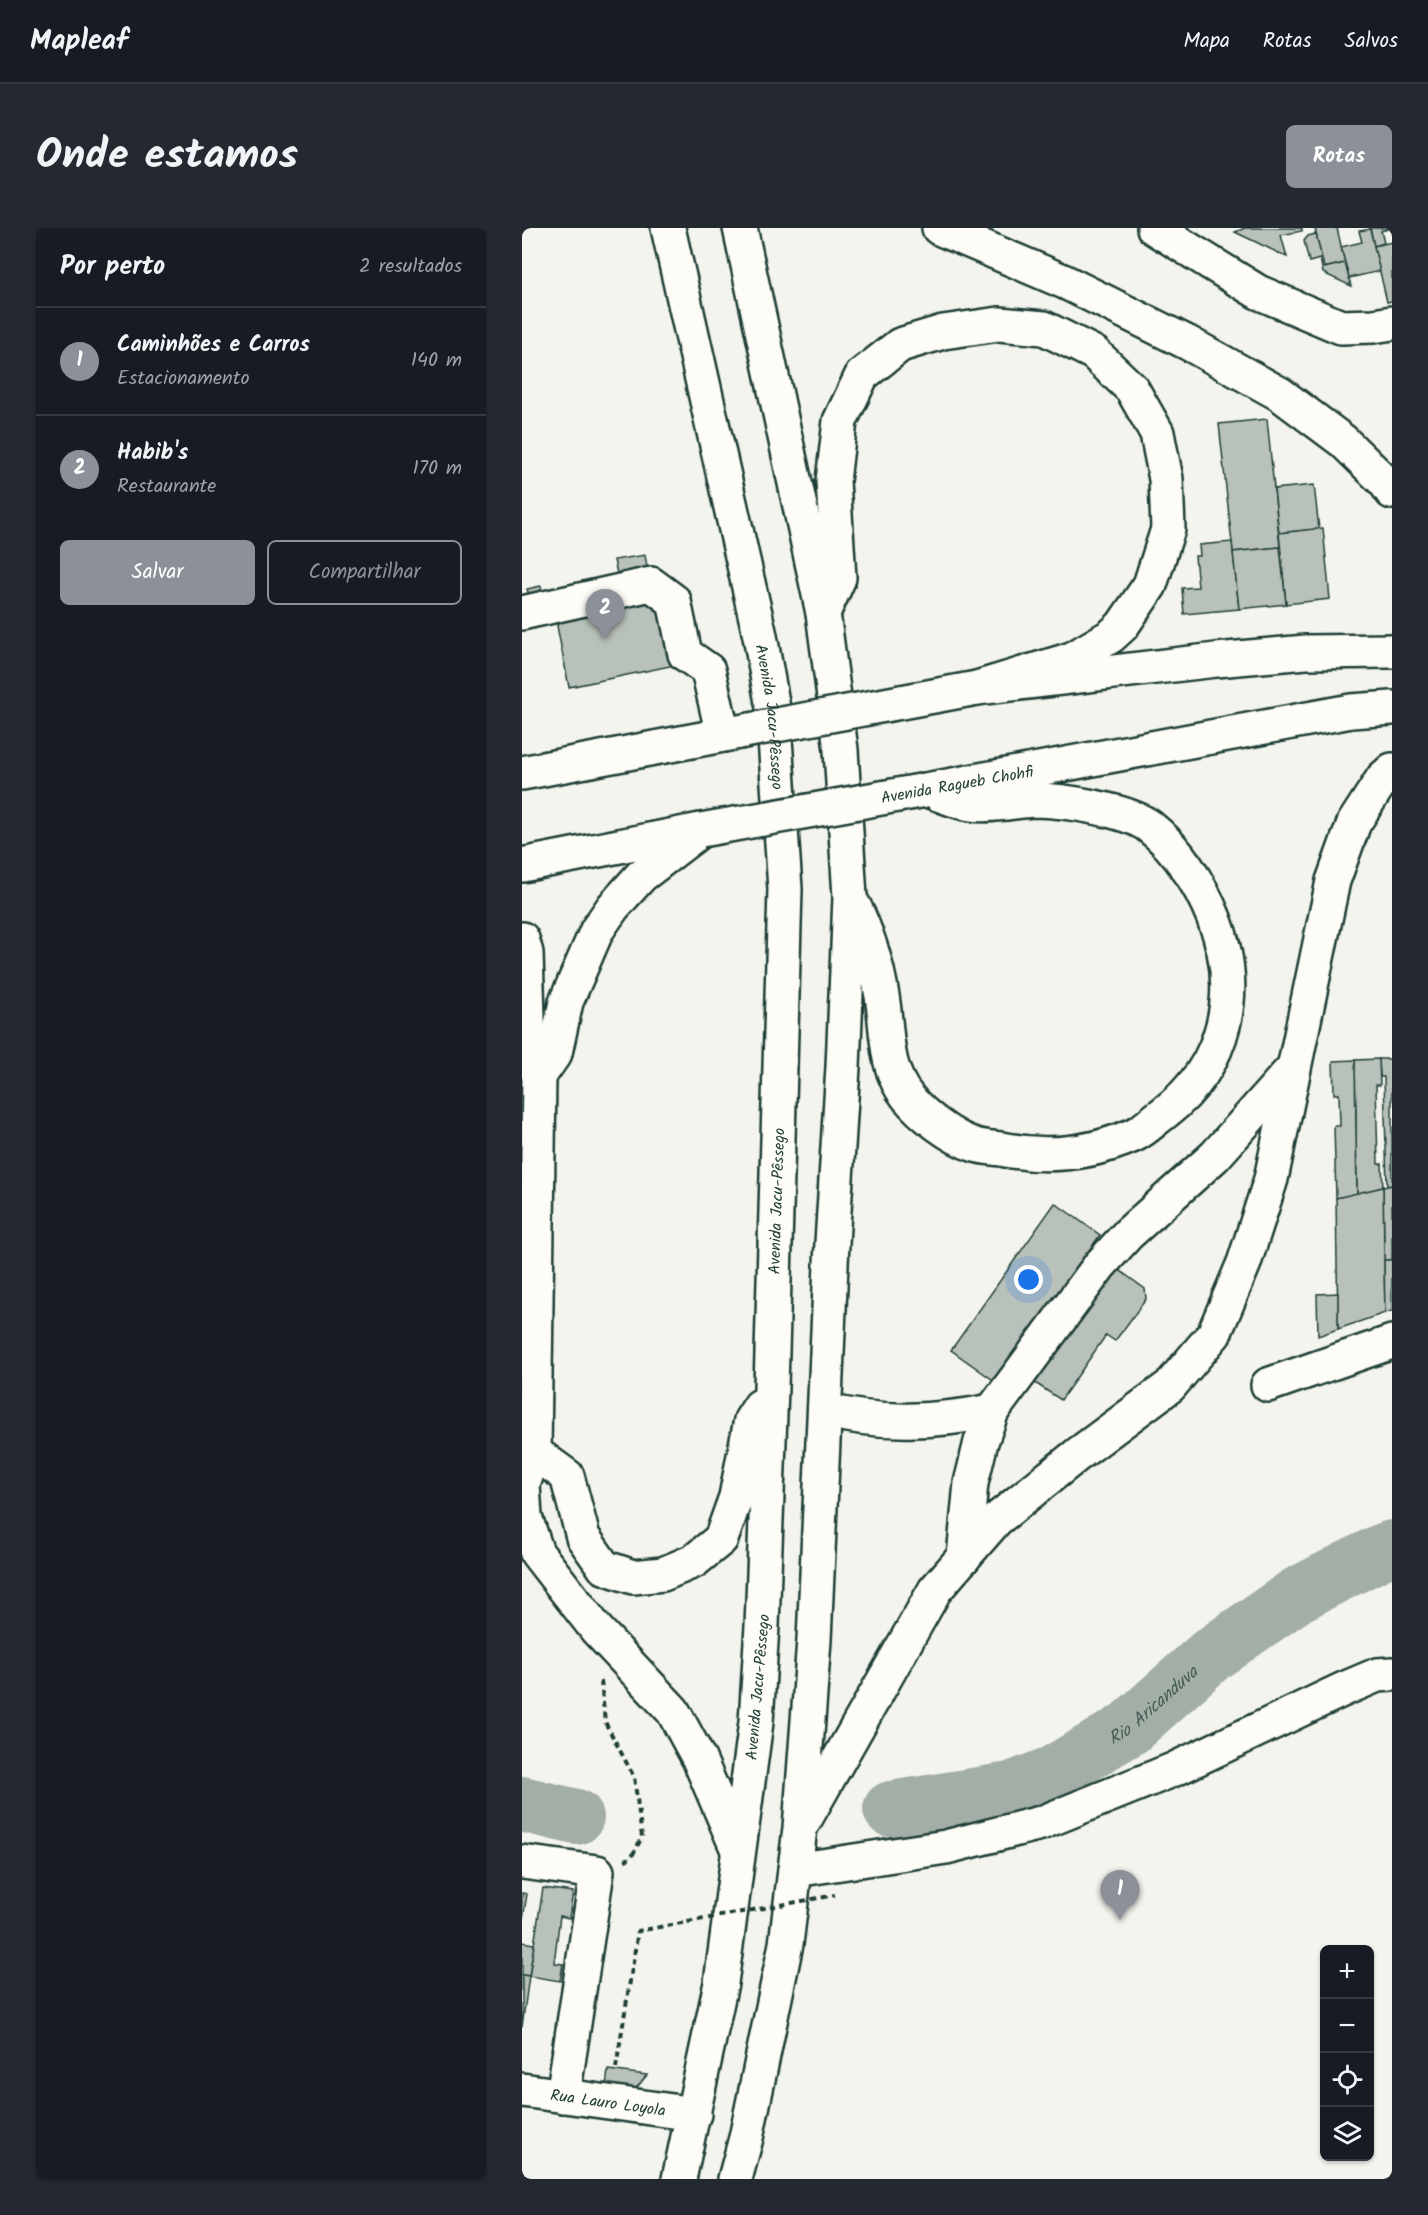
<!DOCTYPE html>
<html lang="pt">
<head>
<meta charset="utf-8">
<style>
	:root { --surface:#171b24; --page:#242831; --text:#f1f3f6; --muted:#9ea1a6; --line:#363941; --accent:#8c9099 }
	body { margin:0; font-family:Kalam,sans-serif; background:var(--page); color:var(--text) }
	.controls { position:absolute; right:18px; bottom:18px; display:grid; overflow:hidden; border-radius:9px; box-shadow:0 2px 4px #0004 }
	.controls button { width:54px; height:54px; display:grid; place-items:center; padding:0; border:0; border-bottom:2px solid var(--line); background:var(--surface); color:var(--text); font:30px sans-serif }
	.you { position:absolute; left:507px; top:1052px; width:21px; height:21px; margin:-15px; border:4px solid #fff; border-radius:50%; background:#1a73e8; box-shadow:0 0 0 9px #1a73e833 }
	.badge { display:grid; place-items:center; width:39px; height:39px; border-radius:50%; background:var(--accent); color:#fff; font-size:20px; font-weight:700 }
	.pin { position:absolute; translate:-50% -50px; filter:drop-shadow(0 2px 3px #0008) }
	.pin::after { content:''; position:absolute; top:32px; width:21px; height:18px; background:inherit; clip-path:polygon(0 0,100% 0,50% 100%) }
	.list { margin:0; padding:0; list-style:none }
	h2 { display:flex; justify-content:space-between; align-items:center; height:78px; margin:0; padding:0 24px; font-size:26px }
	h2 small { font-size:20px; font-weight:400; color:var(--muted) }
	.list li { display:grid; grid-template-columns:39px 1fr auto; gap:18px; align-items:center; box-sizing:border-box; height:108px; padding:0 24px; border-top:2px solid var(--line) }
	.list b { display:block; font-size:22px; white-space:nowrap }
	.list p { margin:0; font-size:20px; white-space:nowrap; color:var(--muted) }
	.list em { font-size:20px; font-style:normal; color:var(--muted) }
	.actions { display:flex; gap:12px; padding:18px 24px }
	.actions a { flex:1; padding:14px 0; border:2px solid var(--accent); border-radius:9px; text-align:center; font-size:21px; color:var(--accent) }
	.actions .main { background:var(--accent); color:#fff }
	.icon { flex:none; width:33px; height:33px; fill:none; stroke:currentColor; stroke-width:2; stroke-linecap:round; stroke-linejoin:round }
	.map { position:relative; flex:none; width:870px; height:1951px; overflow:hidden; border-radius:9px }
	header { display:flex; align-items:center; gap:36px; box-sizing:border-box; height:84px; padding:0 30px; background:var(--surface); border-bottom:2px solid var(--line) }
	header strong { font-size:28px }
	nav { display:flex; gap:33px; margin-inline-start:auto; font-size:21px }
	.intro { display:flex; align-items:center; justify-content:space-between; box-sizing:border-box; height:144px; padding:0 36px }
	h1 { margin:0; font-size:42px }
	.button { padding:15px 27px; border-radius:9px; background:var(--accent); color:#fff; font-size:21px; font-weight:700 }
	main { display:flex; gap:36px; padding:0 36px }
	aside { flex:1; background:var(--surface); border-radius:9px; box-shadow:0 2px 4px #0004 }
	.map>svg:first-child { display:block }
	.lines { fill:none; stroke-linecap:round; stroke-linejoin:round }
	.river { stroke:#a3aea7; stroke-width:56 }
	.building { fill:#b9c1bb; stroke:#1f3d34; stroke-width:1.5 }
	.minor-casing { stroke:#1f3d34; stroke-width:38 }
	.major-casing { stroke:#1f3d34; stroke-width:38 }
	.highway-casing { stroke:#1f3d34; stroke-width:38 }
	.path { stroke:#1f3d34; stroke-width:4; stroke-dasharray:6 4.5; stroke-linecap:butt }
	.minor { stroke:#fdfcf7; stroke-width:33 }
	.major { stroke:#fdfcf7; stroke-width:33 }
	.highway { stroke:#fdfcf7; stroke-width:33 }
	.major-bridge-casing { stroke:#1f3d34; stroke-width:38; stroke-linecap:butt }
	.path-bridge { stroke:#1f3d34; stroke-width:4; stroke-dasharray:6 4.5; stroke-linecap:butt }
	.major-bridge { stroke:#fdfcf7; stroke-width:33 }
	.labels { text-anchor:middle; stroke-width:4.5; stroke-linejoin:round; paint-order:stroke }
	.street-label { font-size:16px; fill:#1f3d34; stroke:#fdfcf7 }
	.water-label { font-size:18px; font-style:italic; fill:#475f56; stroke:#fdfcf7 }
</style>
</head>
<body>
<header>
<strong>Mapleaf</strong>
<nav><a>Mapa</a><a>Rotas</a><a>Salvos</a></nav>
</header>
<div class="intro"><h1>Onde estamos</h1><a class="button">Rotas</a></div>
<main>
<aside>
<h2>Por perto<small>2 resultados</small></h2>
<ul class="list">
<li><span class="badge">1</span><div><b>Caminhões e Carros</b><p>Estacionamento</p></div><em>140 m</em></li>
<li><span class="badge">2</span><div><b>Habib's</b><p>Restaurante</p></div><em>170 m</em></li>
</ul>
<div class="actions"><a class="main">Salvar</a><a>Compartilhar</a></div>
</aside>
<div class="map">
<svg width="870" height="1951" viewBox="0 0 870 1951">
	<rect width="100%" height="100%" fill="#f4f4ef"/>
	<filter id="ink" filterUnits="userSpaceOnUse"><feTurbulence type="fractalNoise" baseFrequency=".0167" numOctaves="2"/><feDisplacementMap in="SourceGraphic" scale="12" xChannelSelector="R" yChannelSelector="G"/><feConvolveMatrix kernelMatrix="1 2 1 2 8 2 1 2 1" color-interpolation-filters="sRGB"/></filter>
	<g filter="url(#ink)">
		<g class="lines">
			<g class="river">
				<polyline points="0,1576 54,1589"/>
				<path id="s1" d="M369,1581L489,1562L532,1545L606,1501L690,1426L775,1367L857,1325L870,1320"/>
			</g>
		</g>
		<g class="building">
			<polygon points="723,0 780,0 780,3 759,7 765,29 713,4"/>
			<polygon points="798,0 815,0 823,35 802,40 793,1"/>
			<polygon points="870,0 859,3 862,15 852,18 848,0"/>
			<polygon points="848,1 858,43 827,50 819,19 840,14 837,3"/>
			<polygon points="794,6 802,40 823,35 829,58 801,45 798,31 787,34 782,13 786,8"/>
			<polygon points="870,14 870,73 865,74 852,18"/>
			<polygon points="745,191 758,319 711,324 697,196"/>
			<polygon points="792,257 797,301 757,305 752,261"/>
			<polygon points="801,300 808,371 764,376 757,305"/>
			<polygon points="710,314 717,381 662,386 660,360 676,359 673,328 678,328 677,317"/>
			<polygon points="758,319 764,376 717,381 711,324"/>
			<polygon points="123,327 126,345 96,350 92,332"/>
			<polygon points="19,358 21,366 8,370 5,361"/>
			<polygon points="122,366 139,377 153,437 47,459 35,398 46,381"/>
			<polygon points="857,831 870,831 870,957 865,958 862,849 858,849"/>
			<polygon points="857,831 858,857 854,857 856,936 860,936 861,959 835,966 833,832"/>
			<polygon points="833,832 835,966 814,970 812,898 818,898 817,866 812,866 811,833"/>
			<polygon points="870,957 870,1032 862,1032 861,959"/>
			<polygon points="861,959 863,1085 816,1101 814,970"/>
			<polygon points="533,975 578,1007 474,1154 429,1122"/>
			<polygon points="862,1032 870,1032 870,1083 863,1085"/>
			<polygon points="593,1039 623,1061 624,1071 593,1113 584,1107 539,1172 510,1153"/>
			<polygon points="816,1065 816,1101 796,1108 795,1066"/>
			<polygon points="21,1660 51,1664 47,1690 38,1688 32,1735 41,1736 38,1753 7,1748"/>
			<polygon points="0,1665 5,1666 0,1697"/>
			<polygon points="0,1714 12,1716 7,1748 0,1747"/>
			<polygon points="0,1747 7,1748 0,1799"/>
			<polygon points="31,1808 37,1809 34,1824 29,1822"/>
			<polygon points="86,1842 125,1847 112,1863 84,1859"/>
		</g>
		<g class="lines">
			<g class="minor-casing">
				<g id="minor">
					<polyline points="0,385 129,356 152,373 163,426 186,442 201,507"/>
					<polyline points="746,1157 870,1114"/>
					<path d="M303,1182C359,1197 414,1194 470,1183"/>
					<polyline points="442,1329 449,1255 459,1214 470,1183 578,1037 606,1006 693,928 772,839"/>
					<polyline points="0,1634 75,1644 41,1868"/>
					<polyline points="273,1642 424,1619 519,1595 653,1541 822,1461 855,1447 870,1446"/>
					<path id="s2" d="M0,1862L172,1886"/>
				</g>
			</g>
			<g class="major-casing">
				<g id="major">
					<polyline points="632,0 736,64 819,99 851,98 870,95"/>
					<polyline points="379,474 455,460 694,432 784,424 870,423"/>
					<polyline points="0,545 217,504"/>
					<polyline points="404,562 829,483 870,480"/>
					<polyline points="0,637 179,602"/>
				</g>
			</g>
			<g class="highway-casing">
				<g id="highway">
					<path id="s3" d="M146,0L238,408L251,480L263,661L249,1160L240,1398L234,1494L199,1755L157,1951"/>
					<polyline points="417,0 543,54 666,115 758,166 821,213 863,254 870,264"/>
					<polyline points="301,385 317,350 311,253 318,193 340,147 378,117 421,104 477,96 522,100 572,125 610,161 635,205 644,251 646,301 628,357 600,398 589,408 550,431 455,460"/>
					<path d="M332,678C346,707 355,736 360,768C366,803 362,839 385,868C400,887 430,910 453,917C463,920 474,920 484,922C527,930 571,925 612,907C623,902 632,892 642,885C705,837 721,761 691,688C678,656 656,621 628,599C607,582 540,572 512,572C493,573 468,579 449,576C434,574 419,566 404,562"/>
					<polyline points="0,711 4,725 7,823 17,848 12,1224 1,1257 3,1289 15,1325 75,1402 151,1483 177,1531 216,1622"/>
					<polyline points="17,848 33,825 44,774 75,702 91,679 119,648 179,602"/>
					<polyline points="12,1224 45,1248 61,1309 82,1339 111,1349 141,1346 172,1333 199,1311 214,1269 229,1192 238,1178"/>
					<polyline points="282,1593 413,1362 474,1292 555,1227 648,1158 692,1106 722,1035 749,951 811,653 832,595 861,550 870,542"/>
					<polyline points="213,1951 224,1910 264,1716 278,1600 292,1412 310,1015 321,839 328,669 319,522 301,385 218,0"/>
				</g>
			</g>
			<polyline class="path" points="79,1453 83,1494 112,1549 116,1578 120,1609 109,1630 103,1632"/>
			<use href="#minor" class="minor"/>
			<use href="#major" class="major"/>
			<use href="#highway" class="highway"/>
			<g class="major-bridge-casing">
				<g id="major-bridge">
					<polyline points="217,504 379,474"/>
					<polyline points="179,602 404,562"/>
				</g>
			</g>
			<polyline class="path-bridge" points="94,1840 116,1703 313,1667"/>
			<use href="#major-bridge" class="major-bridge"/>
		</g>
	</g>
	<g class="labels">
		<g class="street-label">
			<text dy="6" stroke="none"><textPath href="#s3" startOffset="500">Avenida Jacu-Pêssego</textPath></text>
			<text transform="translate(435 556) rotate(-10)" y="6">Avenida Ragueb Chohfi</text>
			<text transform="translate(254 973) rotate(-88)" y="6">Avenida Jacu-Pêssego</text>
			<text transform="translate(235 1459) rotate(-85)" y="6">Avenida Jacu-Pêssego</text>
			<text dy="6" stroke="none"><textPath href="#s2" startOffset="87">Rua Lauro Loyola</textPath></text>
		</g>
		<g class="water-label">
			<text dy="6" stroke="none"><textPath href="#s1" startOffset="288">Rio Aricanduva</textPath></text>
		</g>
	</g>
</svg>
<div class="controls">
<button>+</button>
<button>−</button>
<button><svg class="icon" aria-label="locate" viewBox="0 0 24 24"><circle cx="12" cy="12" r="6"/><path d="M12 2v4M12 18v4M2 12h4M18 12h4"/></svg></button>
<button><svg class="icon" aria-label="layers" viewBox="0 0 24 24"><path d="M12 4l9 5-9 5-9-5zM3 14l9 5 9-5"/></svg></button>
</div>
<div class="you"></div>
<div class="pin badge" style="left:598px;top:1692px">1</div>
<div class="pin badge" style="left:83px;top:411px">2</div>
</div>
</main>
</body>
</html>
